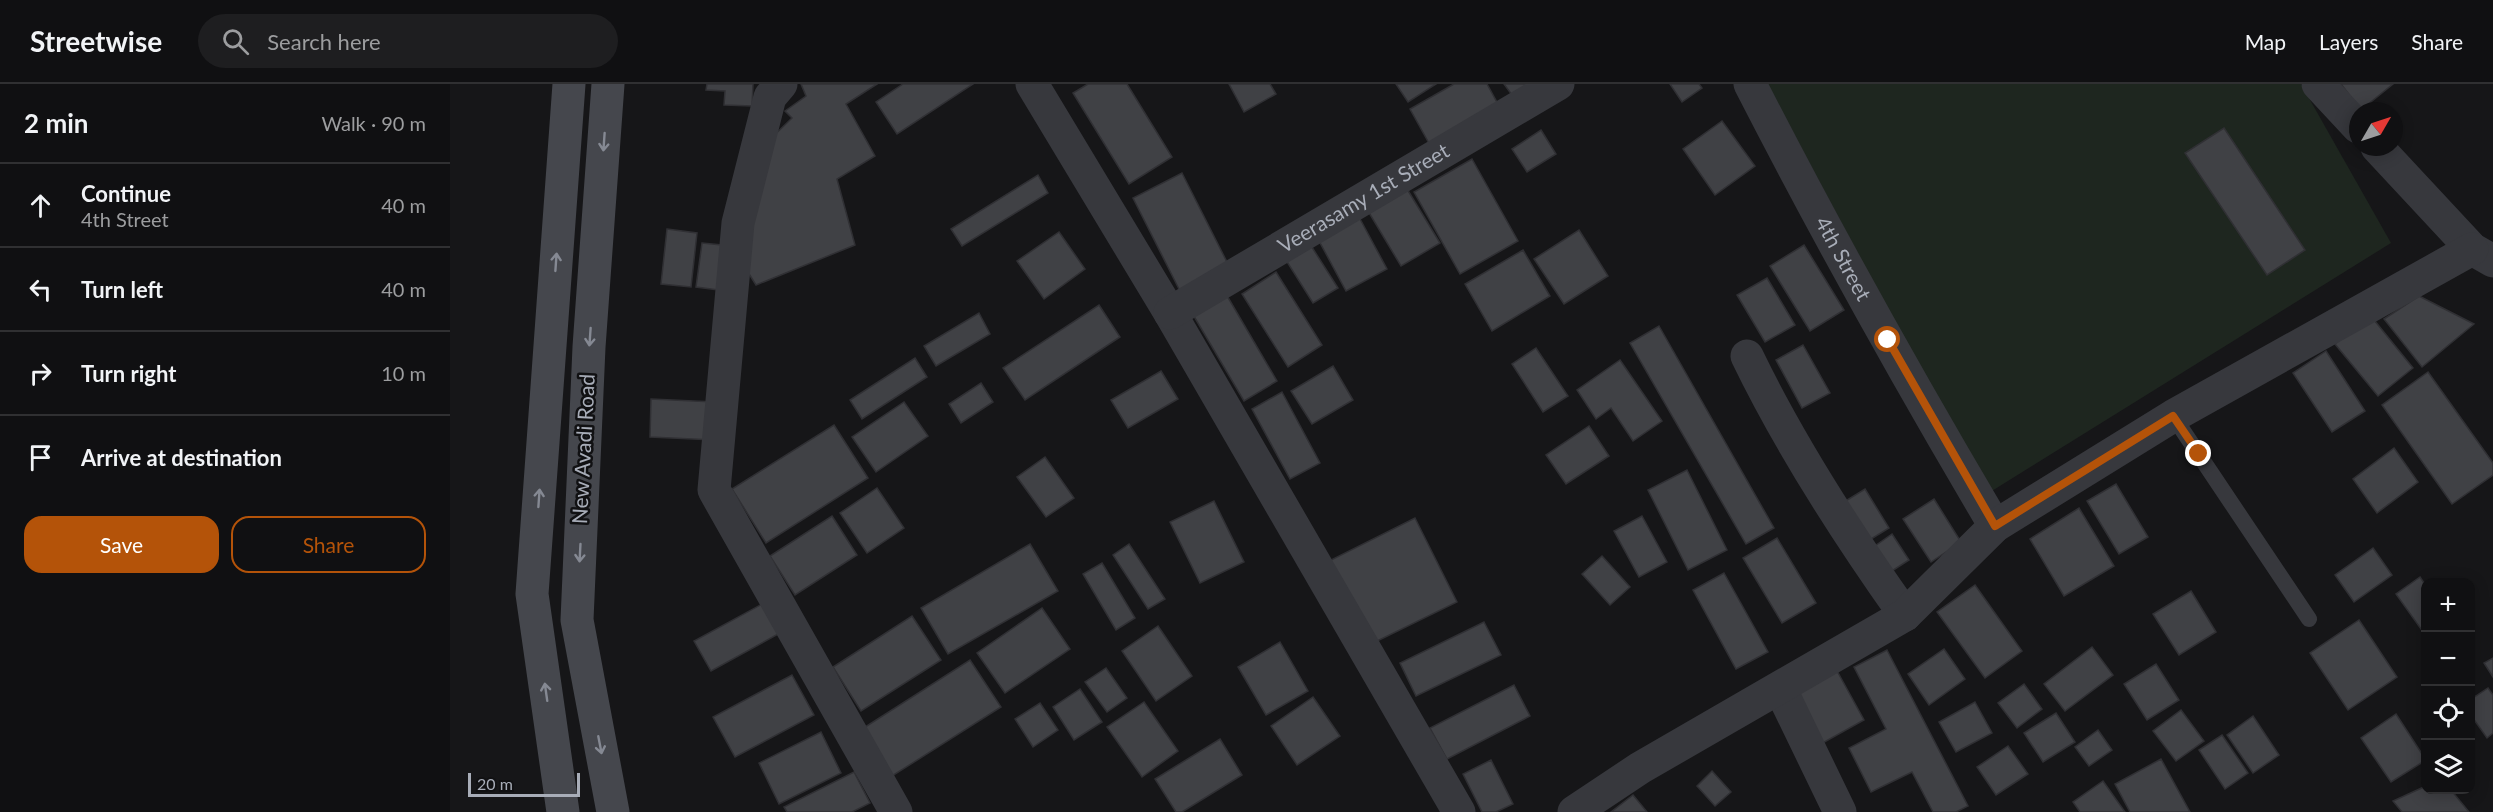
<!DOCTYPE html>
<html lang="en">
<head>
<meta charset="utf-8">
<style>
	:root { --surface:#101012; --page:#1e1e20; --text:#f1f3f6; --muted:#9c9d9f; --line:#303032; --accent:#b45309 }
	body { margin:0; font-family:Lato,sans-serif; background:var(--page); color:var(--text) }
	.controls { position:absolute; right:18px; bottom:18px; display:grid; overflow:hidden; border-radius:12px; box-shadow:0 3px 15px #0003 }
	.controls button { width:54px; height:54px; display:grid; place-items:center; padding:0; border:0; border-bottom:2px solid var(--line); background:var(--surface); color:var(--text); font:30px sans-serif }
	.compass { position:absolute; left:1899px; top:18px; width:54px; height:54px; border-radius:50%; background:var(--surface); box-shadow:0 3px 15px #0003; rotate:51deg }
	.scale { position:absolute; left:18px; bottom:15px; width:112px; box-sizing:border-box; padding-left:6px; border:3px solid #a8adb8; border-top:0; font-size:16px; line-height:21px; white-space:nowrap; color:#a8adb8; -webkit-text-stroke:4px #111113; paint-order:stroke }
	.stop { position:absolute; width:18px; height:18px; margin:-14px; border:4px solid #b45309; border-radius:50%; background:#fff }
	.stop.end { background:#b45309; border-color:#fff; box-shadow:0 2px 6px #0008 }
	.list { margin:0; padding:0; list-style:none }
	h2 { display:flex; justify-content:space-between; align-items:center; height:78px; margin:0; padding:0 24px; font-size:26px }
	h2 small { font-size:20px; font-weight:400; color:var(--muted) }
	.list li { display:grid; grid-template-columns:39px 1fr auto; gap:18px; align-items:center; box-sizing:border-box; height:84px; padding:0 24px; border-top:2px solid var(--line) }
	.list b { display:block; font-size:22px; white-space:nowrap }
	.list p { margin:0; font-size:20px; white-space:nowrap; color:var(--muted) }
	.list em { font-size:20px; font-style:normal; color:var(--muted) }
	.actions { display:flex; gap:12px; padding:18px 24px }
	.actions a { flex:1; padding:14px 0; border:2px solid var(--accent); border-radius:18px; text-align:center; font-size:21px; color:var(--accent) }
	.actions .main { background:var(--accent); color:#fff }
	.icon { flex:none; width:33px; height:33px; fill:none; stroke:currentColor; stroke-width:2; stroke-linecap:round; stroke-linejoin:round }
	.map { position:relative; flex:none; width:2043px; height:728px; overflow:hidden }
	header { display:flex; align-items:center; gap:36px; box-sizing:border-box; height:84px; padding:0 30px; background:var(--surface); border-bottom:2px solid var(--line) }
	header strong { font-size:28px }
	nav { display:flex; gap:33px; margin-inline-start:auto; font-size:21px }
	.search { width:420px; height:54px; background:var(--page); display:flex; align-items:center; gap:15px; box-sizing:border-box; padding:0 21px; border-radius:33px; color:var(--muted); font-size:22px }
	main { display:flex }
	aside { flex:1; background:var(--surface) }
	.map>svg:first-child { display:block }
	.green { fill:#1e261f }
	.building { fill:#404145; stroke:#303034; stroke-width:1.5 }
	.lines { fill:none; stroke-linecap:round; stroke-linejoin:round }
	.lane { stroke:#37383d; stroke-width:16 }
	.street { stroke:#37383d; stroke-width:33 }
	.secondary { stroke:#45474d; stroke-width:33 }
	.oneway { stroke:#858993 }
	.route { stroke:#b45309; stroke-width:8 }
	.labels { text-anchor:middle; stroke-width:5; stroke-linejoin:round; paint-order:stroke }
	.street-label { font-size:21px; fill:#a8adb8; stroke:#111113 }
</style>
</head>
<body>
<header>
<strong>Streetwise</strong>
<div class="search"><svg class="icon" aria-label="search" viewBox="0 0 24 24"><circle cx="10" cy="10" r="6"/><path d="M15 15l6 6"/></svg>Search here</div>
<nav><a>Map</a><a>Layers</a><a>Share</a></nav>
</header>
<main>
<aside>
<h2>2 min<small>Walk · 90 m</small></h2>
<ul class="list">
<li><svg class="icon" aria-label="ahead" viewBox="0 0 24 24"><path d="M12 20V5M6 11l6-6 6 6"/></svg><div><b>Continue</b><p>4th Street</p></div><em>40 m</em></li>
<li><svg class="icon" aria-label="left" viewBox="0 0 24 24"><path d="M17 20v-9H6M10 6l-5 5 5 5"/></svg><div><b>Turn left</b></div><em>40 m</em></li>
<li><svg class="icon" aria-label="right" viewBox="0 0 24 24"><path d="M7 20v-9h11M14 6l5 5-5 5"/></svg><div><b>Turn right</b></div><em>10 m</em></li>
<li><svg class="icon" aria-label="arrive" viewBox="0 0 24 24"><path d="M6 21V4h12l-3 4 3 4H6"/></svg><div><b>Arrive at destination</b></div></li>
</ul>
<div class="actions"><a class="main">Save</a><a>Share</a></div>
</aside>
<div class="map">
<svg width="2043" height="728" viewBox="0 0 2043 728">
	<rect width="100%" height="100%" fill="#161618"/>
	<polygon class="green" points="1317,0 1851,0 1941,159 1537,410"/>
	<g class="building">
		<polygon points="257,0 303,0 302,22 274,21 275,7 256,6"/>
		<polygon points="427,0 396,20 425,72 387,95 405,161 306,201 296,185 311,64 342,34 335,27 356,12 351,0"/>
		<polygon points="453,0 523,0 447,50 426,18"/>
		<polygon points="638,0 677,0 722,73 679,100 623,9"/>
		<polygon points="779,0 820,0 826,10 794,28"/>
		<polygon points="946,0 986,0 958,18"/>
		<polygon points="1004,0 1037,0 1049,22 980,61 960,25"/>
		<polygon points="1054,0 1080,0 1062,11"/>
		<polygon points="1220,0 1249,0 1252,4 1232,18"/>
		<polygon points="1891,0 1943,0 1911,26"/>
		<polygon points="1272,37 1305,82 1265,111 1233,65"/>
		<polygon points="1774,44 1855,166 1817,191 1735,69"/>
		<polygon points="1091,46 1106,70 1077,88 1062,65"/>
		<polygon points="1022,75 1068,157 1010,190 964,108"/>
		<polygon points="732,89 779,182 730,207 683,114"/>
		<polygon points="588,91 598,109 512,162 501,145"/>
		<polygon points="954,100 990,159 951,182 915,122"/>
		<polygon points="909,133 937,185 896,207 868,155"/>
		<polygon points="217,145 247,149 241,203 211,200"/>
		<polygon points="1129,146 1158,192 1114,220 1084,175"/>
		<polygon points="609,148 635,185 594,215 567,177"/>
		<polygon points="858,157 888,204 863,219 834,173"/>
		<polygon points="252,159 282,162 276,207 246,203"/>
		<polygon points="1354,161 1394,226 1360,247 1320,182"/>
		<polygon points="1073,166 1100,212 1042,247 1015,200"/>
		<polygon points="826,188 872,261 838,283 792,210"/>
		<polygon points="1317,194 1345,241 1315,258 1287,211"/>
		<polygon points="776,210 827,297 794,317 742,229"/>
		<polygon points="1969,212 2024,240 1972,283 1934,235"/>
		<polygon points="649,221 670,253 575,316 553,284"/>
		<polygon points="529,229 540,250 486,282 474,262"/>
		<polygon points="1920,231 1963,284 1928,312 1885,260"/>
		<polygon points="1209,242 1324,444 1296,460 1180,259"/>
		<polygon points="1353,261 1380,309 1352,324 1326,276"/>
		<polygon points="1086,264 1118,312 1093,328 1062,280"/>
		<polygon points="1876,267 1915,327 1882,348 1843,289"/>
		<polygon points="465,274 477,293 412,335 400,316"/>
		<polygon points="1170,276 1212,337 1183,357 1161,324 1146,335 1127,306"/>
		<polygon points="883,282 903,316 862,340 841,307"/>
		<polygon points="711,287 728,315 678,344 661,316"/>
		<polygon points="1978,288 2043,379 2043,391 2002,420 1932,321"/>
		<polygon points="531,299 543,318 511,339 499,320"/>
		<polygon points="832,308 870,379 840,395 802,325"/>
		<polygon points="201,315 265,318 264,356 200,353"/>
		<polygon points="454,318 478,352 426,388 402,353"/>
		<polygon points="384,341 418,394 316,459 282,405"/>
		<polygon points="1139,342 1159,372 1116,400 1096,371"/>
		<polygon points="1944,364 1968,398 1927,429 1903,395"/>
		<polygon points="595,373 624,414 596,433 567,393"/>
		<polygon points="1237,386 1277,466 1238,486 1198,406"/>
		<polygon points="1666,400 1698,453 1669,470 1637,417"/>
		<polygon points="427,404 454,444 417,469 390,429"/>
		<polygon points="1415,405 1439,444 1413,460 1389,421"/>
		<polygon points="1484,415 1511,458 1481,478 1453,435"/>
		<polygon points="764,417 794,478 750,499 720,438"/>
		<polygon points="1629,424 1664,482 1614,512 1580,455"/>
		<polygon points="382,432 407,471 345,511 320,472"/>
		<polygon points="1192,432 1217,478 1189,493 1164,447"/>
		<polygon points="965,434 1007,518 917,562 875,479"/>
		<polygon points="1442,450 1459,476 1431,494 1415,469"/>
		<polygon points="1327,454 1366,519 1332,539 1293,474"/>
		<polygon points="580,460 608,507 498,570 471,524"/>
		<polygon points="679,460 715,515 698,525 663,471"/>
		<polygon points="1923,464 1942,491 1904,518 1885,491"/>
		<polygon points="1152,472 1180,503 1160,521 1132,490"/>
		<polygon points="652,479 685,534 666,546 633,490"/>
		<polygon points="1274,489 1318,568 1286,585 1243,506"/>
		<polygon points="1970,493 1976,502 1976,552 1946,510"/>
		<polygon points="1525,501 1572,567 1535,594 1487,528"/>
		<polygon points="1741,507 1766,548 1729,571 1703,530"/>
		<polygon points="314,519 330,549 261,587 244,557"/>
		<polygon points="592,524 620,565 555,609 527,569"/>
		<polygon points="462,532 491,576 411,627 383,583"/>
		<polygon points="1909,536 1947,593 1898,626 1860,569"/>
		<polygon points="1034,538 1051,571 966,612 950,579"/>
		<polygon points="708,542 742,592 706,617 672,567"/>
		<polygon points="830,558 858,607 816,631 788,583"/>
		<polygon points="1642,563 1663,591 1615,627 1594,600"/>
		<polygon points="1494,565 1515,595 1479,621 1458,590"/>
		<polygon points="1437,566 1518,722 1506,728 1483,728 1462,688 1421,708 1399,664 1436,645 1404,583"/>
		<polygon points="2043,574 2043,593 2034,579"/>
		<polygon points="520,576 551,623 442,692 412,645"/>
		<polygon points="1706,580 1729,616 1697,636 1674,600"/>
		<polygon points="656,584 677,614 657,628 635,598"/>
		<polygon points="1386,585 1414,636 1369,661 1340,611"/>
		<polygon points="342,591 364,631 285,673 263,633"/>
		<polygon points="1574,600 1592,625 1567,644 1548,619"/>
		<polygon points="1064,601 1080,632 997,675 980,644"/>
		<polygon points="2038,604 2043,611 2043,649 2037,654 2020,630 2020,616"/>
		<polygon points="630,605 652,638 624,656 603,623"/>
		<polygon points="863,613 890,652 847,681 821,642"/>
		<polygon points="694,618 728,667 692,693 657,643"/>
		<polygon points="1525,618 1542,649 1506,668 1489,638"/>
		<polygon points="590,619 608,646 583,663 565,635"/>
		<polygon points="1731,626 1754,657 1726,677 1703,647"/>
		<polygon points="1606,629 1625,658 1593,678 1574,649"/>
		<polygon points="1946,630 1976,676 1941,698 1911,654"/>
		<polygon points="1803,632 1829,671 1803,689 1777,651"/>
		<polygon points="1648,646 1662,666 1639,682 1625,663"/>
		<polygon points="371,648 391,689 329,720 309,679"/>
		<polygon points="1772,651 1798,689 1775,705 1749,666"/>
		<polygon points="770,655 792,691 732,728 726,728 705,695"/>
		<polygon points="1558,662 1578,690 1546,711 1527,683"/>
		<polygon points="1711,675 1740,728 1680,728 1665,700"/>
		<polygon points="1041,676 1063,720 1046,728 1032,728 1013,690"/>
		<polygon points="1262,687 1281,708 1265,722 1247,702"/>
		<polygon points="404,688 420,719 402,728 337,728 334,723"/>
		<polygon points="1653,697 1675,728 1630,728 1623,718"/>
		<polygon points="1976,702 1976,706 2001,706 2019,728 1952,728 1943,717"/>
		<polygon points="1183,711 1197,728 1161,728"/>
	</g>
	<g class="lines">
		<polyline class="lane" points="1723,332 1859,535"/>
		<g class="street">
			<polyline points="331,0 320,13 288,139 264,406 446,728"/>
			<polyline points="582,0 720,229 1009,728"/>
			<path id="s1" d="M1300,0C1377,150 1459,297 1545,442"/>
			<polyline points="1868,0 1908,43"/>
			<polyline points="1927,63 2022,165 2043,177"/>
			<path id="s2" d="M720,229L1108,0"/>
			<path d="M1297,272C1341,363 1396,448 1455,531"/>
			<polyline points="1330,604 1390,728"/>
			<polyline points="1124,728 1190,684 1455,531 1545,442 1723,332 2022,165"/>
		</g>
		<g class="secondary">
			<polyline points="158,0 139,263 127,536 163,728"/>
			<polyline points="113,728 82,510 119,0"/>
		</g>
	</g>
	<defs><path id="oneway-shaft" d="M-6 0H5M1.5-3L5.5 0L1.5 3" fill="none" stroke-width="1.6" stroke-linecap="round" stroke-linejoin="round" transform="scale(1.5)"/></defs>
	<g class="oneway">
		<use href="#oneway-shaft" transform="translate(154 58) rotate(94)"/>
		<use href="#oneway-shaft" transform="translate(106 178) rotate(-86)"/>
		<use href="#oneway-shaft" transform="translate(140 253) rotate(94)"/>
		<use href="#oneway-shaft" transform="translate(89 414) rotate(-86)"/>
		<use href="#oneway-shaft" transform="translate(130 469) rotate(93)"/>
		<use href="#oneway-shaft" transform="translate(96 608) rotate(-98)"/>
		<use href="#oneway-shaft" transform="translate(150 661) rotate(79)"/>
	</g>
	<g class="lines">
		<polyline class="route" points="1438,256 1545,442 1723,332 1749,370"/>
	</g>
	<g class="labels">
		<g class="street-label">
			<text dy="7" stroke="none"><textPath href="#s2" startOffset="225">Veerasamy 1st Street</textPath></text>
			<text dy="7" stroke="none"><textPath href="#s1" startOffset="198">4th Street</textPath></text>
			<text transform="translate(134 365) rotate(-87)" y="7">New Avadi Road</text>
		</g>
	</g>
</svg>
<div class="controls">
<button>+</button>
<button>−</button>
<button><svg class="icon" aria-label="locate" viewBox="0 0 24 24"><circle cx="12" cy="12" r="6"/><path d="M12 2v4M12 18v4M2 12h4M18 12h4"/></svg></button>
<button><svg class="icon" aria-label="layers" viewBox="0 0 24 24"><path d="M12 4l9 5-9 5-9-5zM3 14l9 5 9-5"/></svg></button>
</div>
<svg class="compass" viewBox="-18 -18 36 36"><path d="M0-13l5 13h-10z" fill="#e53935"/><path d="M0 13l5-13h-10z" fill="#9c9d9f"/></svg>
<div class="scale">20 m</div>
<div class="stop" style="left:1438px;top:256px"></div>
<div class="stop end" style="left:1749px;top:370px"></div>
</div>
</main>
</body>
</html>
